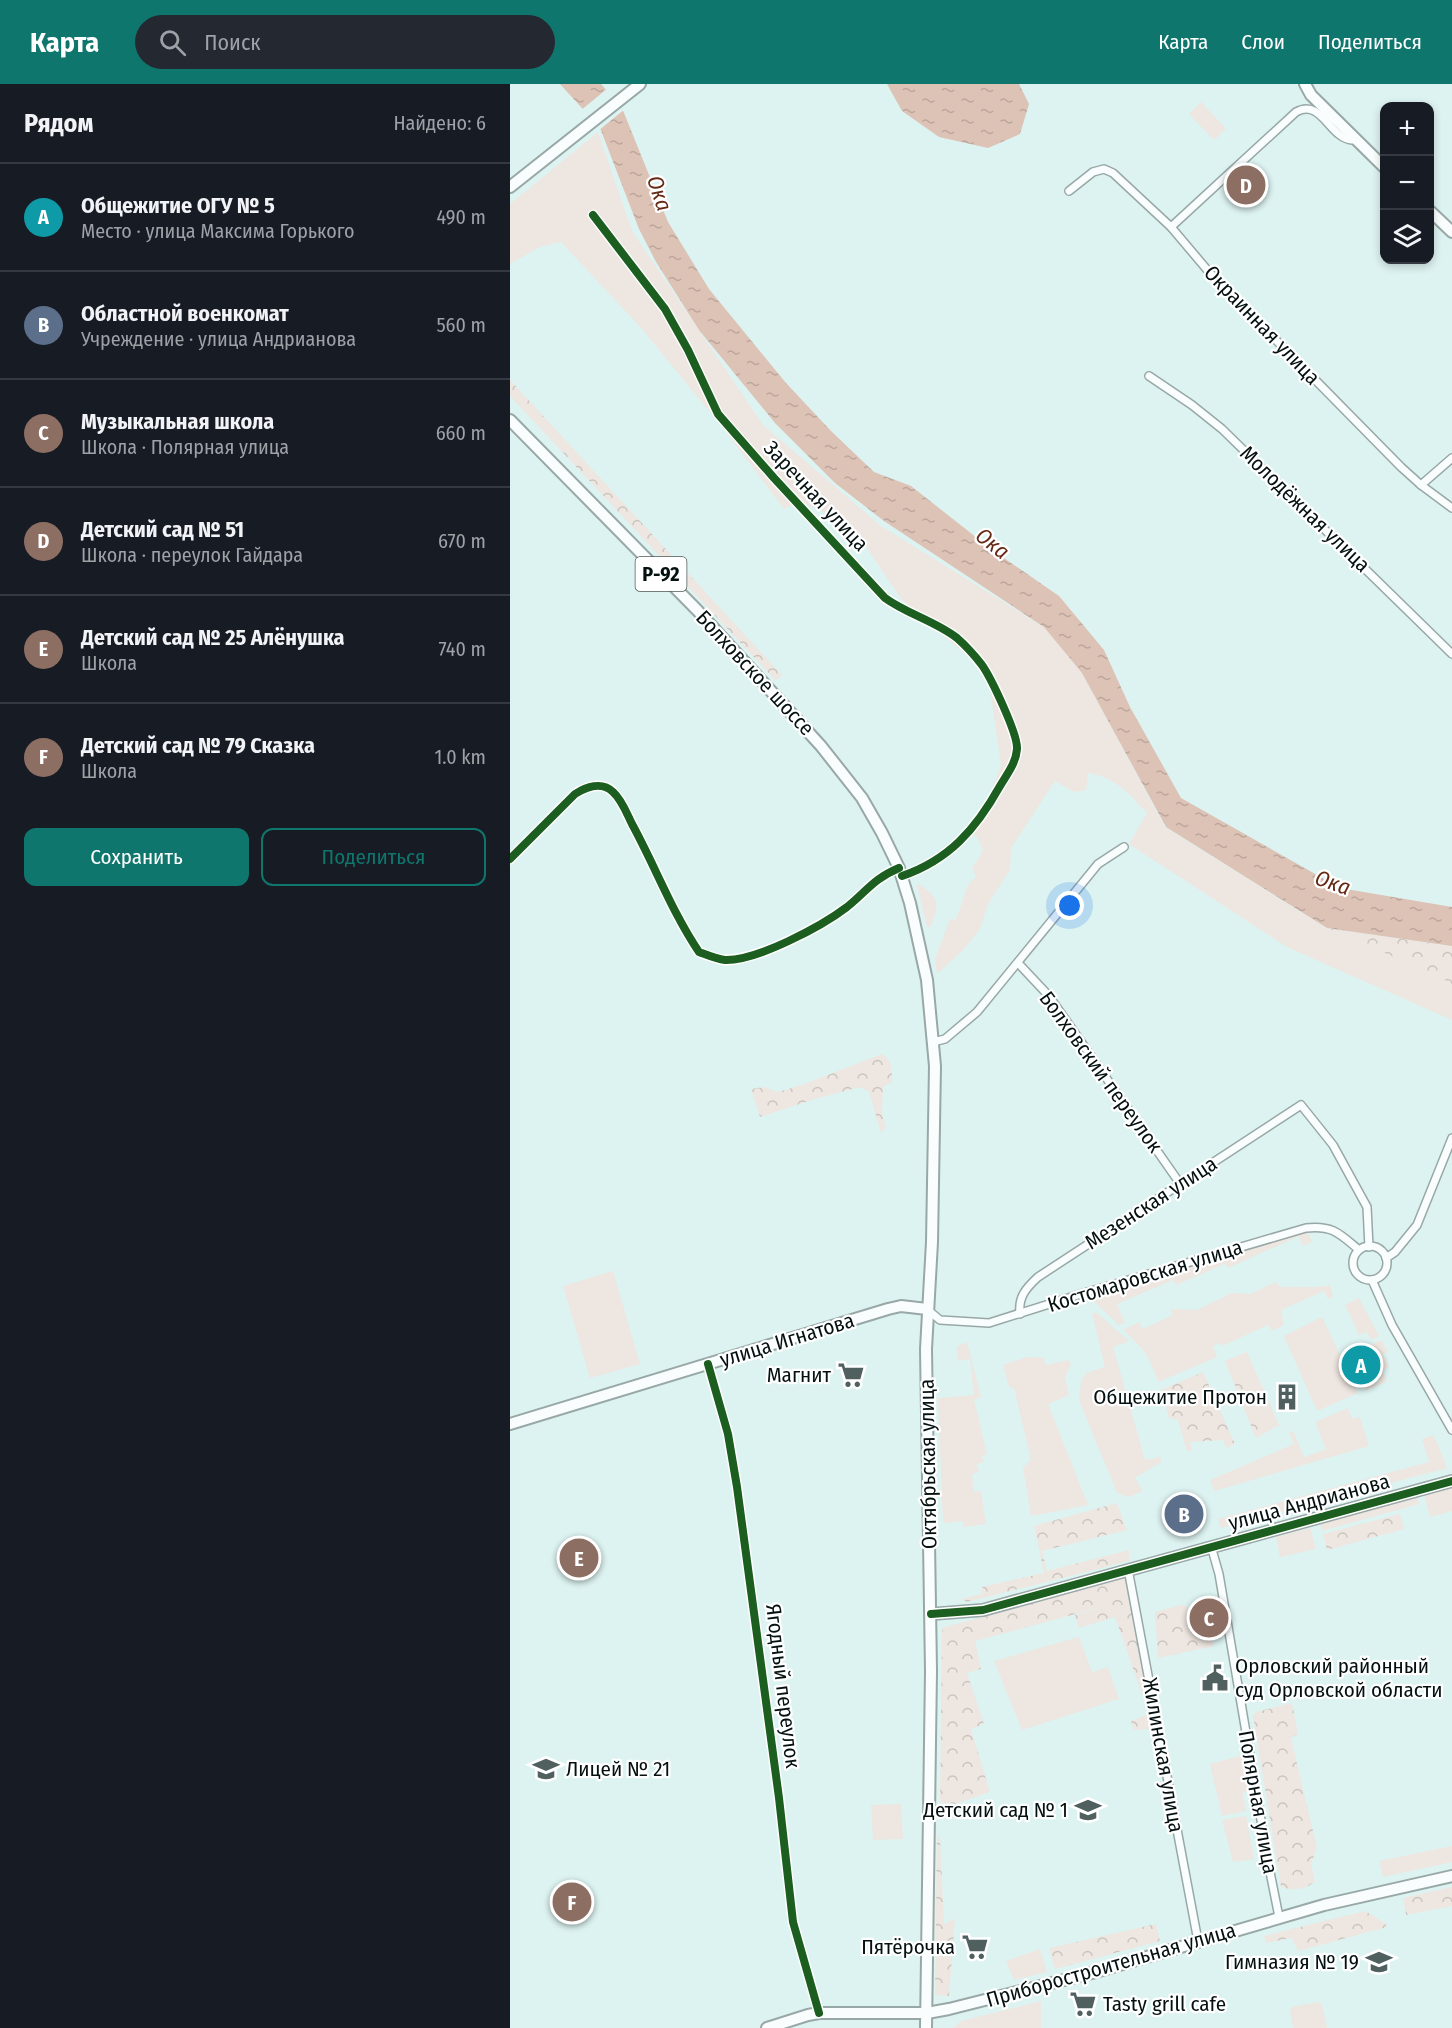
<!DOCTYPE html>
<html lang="ru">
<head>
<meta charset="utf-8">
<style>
	:root { --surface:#171b24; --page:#242831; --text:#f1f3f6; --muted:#9ea1a6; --line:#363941; --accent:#0f766e }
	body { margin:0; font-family:"Fira Sans Condensed",sans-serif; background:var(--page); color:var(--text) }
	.controls { position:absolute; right:18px; top:18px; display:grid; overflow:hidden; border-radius:12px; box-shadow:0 3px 9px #0003 }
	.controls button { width:54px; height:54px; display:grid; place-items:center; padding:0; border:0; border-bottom:2px solid var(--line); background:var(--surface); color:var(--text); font:30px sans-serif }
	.you { position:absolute; left:560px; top:822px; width:21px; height:21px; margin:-15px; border:4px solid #fff; border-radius:50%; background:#1a73e8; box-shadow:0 0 0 9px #1a73e833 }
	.badge { display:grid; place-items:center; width:39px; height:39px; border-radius:50%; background:var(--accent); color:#fff; font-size:20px; font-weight:700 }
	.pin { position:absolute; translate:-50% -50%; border:3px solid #fff; box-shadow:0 2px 6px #0006 }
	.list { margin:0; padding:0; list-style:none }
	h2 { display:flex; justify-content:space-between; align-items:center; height:78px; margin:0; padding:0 24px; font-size:26px }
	h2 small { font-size:20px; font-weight:400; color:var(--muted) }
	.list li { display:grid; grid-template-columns:39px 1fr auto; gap:18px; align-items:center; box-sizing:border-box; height:108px; padding:0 24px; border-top:2px solid var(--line) }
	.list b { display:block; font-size:22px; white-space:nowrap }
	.list p { margin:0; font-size:20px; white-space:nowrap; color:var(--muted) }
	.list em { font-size:20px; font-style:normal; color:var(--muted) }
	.actions { display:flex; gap:12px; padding:18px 24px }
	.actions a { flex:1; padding:14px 0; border:2px solid var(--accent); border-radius:12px; text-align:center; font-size:21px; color:var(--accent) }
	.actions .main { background:var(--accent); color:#fff }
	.icon { flex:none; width:33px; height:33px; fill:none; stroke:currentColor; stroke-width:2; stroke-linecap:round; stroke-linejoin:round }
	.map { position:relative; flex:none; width:942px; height:1944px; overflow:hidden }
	header { display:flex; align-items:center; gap:36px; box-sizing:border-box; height:84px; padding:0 30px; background:var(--accent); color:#fff }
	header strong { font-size:28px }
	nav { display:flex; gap:33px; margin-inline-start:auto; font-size:21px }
	.search { width:420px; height:54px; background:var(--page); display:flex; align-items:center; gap:15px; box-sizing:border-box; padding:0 21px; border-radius:33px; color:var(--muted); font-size:22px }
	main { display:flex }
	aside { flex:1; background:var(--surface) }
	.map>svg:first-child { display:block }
	.green { fill:#eee6e0 }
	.forest { fill:url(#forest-crowns) }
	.water { fill:url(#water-ripples) }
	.pier { fill:#ddf3f1 }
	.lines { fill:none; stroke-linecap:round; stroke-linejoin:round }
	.street-casing { stroke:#97a8a6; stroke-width:10 }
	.secondary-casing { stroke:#97a8a6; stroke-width:14 }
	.primary-casing { stroke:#97a8a6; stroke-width:14 }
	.street { stroke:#fafdfd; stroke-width:7 }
	.secondary { stroke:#fafdfd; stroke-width:10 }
	.primary { stroke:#fafdfd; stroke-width:10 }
	.cycleway-casing { stroke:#fff; stroke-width:11 }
	.cycleway { stroke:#1b5e20; stroke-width:8 }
	.labels { text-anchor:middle; stroke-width:4.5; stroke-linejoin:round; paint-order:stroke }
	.shield { fill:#fff; stroke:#4f5858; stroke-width:1.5 }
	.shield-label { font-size:20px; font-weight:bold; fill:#041110 }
	.street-label { font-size:21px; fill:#041110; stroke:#fff }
	.poi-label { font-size:21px; fill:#041110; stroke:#fff; text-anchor:end }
	.water-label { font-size:22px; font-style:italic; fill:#652a16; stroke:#fff }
</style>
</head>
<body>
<header>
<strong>Карта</strong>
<div class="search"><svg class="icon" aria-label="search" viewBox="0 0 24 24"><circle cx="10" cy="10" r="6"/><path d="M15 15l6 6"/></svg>Поиск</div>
<nav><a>Карта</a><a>Слои</a><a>Поделиться</a></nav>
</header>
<main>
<aside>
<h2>Рядом<small>Найдено: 6</small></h2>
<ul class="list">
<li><span class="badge" style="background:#0f9aa8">A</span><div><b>Общежитие ОГУ № 5</b><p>Место · улица Максима Горького</p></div><em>490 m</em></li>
<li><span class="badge" style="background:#5c6f8a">B</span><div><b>Областной военкомат</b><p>Учреждение · улица Андрианова</p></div><em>560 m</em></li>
<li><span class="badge" style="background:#8d6e63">C</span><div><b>Музыкальная школа</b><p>Школа · Полярная улица</p></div><em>660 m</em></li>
<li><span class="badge" style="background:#8d6e63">D</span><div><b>Детский сад № 51</b><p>Школа · переулок Гайдара</p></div><em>670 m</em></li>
<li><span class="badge" style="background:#8d6e63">E</span><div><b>Детский сад № 25 Алёнушка</b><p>Школа</p></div><em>740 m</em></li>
<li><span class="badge" style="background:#8d6e63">F</span><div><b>Детский сад № 79 Сказка</b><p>Школа</p></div><em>1.0 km</em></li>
</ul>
<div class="actions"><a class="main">Сохранить</a><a>Поделиться</a></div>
</aside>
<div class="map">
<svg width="942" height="1944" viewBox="0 0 942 1944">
	<defs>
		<pattern id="forest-crowns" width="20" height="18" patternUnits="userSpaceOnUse" patternTransform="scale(1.5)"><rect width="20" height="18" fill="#eee6e0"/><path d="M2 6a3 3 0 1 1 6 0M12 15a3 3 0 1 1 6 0" fill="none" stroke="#cac4bf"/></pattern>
		<pattern id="water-ripples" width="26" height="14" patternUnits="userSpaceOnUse" patternTransform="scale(1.5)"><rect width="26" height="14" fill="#ddc2b6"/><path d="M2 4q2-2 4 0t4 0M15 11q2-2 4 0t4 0" fill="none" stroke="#bca69b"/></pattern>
	</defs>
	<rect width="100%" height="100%" fill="#ddf3f1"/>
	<g class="green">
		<polygon points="691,18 716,45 704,56 679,30"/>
		<path d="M88,48L122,147L253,341L371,442L534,543L572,589L655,743L816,844L931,893L942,902V936L777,863L619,760L637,729C619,710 606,693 578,689L576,706L564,708L545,697L501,764L500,786L478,820L470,845L453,866L427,890L425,875L440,835L446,836L458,801L466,793L462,784L473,767L468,754L461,749L468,741L491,681L478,590L391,515L343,443L290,417L274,425L213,344L132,245L51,158L30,163L0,180V120Z"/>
		<path d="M409,800C430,815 430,820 420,843H417L407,801Z"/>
		<polygon points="798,1148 802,1158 793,1162 789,1153 785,1154 718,1184 715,1180 666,1201 663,1196 607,1220 615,1239 609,1241 578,1212"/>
		<polygon points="103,1187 130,1280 80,1294 53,1202"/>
		<path d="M766,1198L770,1203C787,1202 803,1205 820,1201L823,1212L818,1215L814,1207L771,1226L774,1241L762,1247L758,1241L712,1262L711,1259L703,1262L707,1273L648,1298C638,1270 635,1266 613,1246L629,1238L633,1245L663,1231L660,1225L687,1226L722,1209L740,1210Z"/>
		<polygon points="849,1214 869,1252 861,1256 857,1248 849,1251 835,1221"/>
		<polygon points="582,1229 587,1229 619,1257 603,1263 635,1376 651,1373 651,1378 625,1394 633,1407 619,1413 607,1409 569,1316 571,1298 576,1289 595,1283"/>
		<polygon points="812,1233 848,1309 807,1327 774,1252"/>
		<polygon points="871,1256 878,1268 873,1270 879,1283 872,1286 877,1297 855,1307 854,1304 870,1297 854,1264"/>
		<polygon points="457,1258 471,1313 464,1316 477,1370 472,1372 474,1378 467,1380 469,1388 462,1390 464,1408 471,1407 476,1440 454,1443 453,1437 433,1439 428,1314 464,1311 460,1275 448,1277 447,1262"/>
		<polygon points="737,1268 769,1341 746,1354 715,1277"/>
		<polygon points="517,1273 533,1274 536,1281 558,1276 561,1280 555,1293 559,1311 538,1320 578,1421 521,1432 513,1384 521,1376 504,1304 499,1303 493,1281"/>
		<polygon points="838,1324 842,1335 850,1333 859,1362 704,1407 700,1396 784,1360 779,1349 783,1347 794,1373 816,1365 805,1338"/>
		<polygon points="924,1351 937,1384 711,1444 708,1435 919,1378 912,1355"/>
		<polygon points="942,1403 942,1427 920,1433 914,1411"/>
		<polygon points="907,1412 909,1420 812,1447 810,1440"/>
		<polygon points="800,1444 806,1465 770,1473 766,1453"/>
		<polygon points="569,1553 582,1588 598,1583 609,1615 512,1646 484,1577"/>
		<polygon points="741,1669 747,1705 733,1708 736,1727 712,1732 700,1680"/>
		<polygon points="391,1720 393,1755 363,1756 361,1721"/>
		<polygon points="736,1732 744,1775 723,1778 712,1736"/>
		<polygon points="942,1762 942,1778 873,1793 869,1777"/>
		<polygon points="530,1865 537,1888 504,1896 496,1877"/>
		<polygon points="531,1917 531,1944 443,1944 451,1937"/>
		<polygon points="808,1918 812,1921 817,1944 783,1944 780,1928 782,1923"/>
	</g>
	<g class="forest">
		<polygon points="0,296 272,591 266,597 0,312"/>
		<polygon points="816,844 942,862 942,902 931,893"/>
		<path d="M372,970C383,976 382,987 382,998L373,1003L372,1029L376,1043L371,1049L359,1008L350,1003L305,1015L250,1033L241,1005L254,1003L268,1008L292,1001Z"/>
		<polygon points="720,1275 731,1291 756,1347 746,1354 715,1277"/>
		<polygon points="693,1288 725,1360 716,1364 713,1356 680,1358 682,1367 677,1367 668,1336 659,1334 651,1306"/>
		<polygon points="607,1419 617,1446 532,1467 537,1487 619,1466 619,1477 457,1518 451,1515 472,1510 472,1503 534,1489 524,1442"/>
		<polygon points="890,1430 894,1445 817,1466 813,1450"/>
		<polygon points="616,1493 645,1645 624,1646 621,1637 639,1630 605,1533 569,1544 565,1531 610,1518 465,1557 471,1585 457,1589 474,1640 461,1645 480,1708 445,1720 430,1718 432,1544"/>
		<polygon points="671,1521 677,1523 690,1553 702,1552 704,1562 648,1574 645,1528"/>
		<path d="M782,1619L788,1650L781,1654L807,1764L801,1780L805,1797C796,1806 783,1807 771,1803L743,1632L746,1628Z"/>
		<polygon points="427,1752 430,1752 434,1840 445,1835 439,1912 425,1911"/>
		<polygon points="942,1803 942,1822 896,1831 893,1814"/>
		<polygon points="855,1827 875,1839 877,1843 788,1867 782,1854 756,1859 754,1852"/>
		<polygon points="646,1840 650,1857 545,1885 539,1864"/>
	</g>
	<g class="water">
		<polygon points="50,0 91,0 112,24 158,138 199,205 276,299 322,348 364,388 401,402 481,465 549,512 594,566 620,623 671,714 830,804 942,823 942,862 817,844 656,743 572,589 534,543 374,437 325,399 265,339 189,246 146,178 129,145 90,44"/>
		<polygon points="377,0 509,0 519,20 510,50 478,64 429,53 392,27"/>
	</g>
	<polygon class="pier" points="98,4 115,25 88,47 70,27"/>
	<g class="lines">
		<g class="street-casing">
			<g id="street">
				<polyline points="559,107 583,88 594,85 603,89 661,143 699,188 891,383 911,401 942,424"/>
				<path d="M83,131L155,225L178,266L208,330L264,394L375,514C397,530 425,537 447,554C455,561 465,572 472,581C481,594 508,650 507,665C506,679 497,690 490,702C466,745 439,776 392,792"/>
				<path d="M661,143L786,28C812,14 819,54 842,56L845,53"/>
				<polyline points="639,292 682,321 712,345 942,570"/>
				<polyline points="911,401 942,374"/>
				<path d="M0,775L65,710C76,703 92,697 103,708C112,716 117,730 122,740C145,782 162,828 189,868C197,871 206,875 215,876C247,877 312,842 337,823C357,807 363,795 389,784"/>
				<polyline points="508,879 539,912 671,1101"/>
				<polyline points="423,958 435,955 467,928 588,780 614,763"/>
				<circle cx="860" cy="1179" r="17"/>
				<polyline points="876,1174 885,1168 907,1141 942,1054"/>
				<polyline points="862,1196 882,1241 942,1346"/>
				<path d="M418,1226L430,1236L479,1239L571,1210L796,1144C823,1141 830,1150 849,1166"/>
				<path d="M510,1230C508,1213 516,1204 528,1193L791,1021L823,1061L857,1123L859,1163"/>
				<polyline points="198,1280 218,1350 227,1403 269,1714 283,1838 309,1929"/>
				<polyline points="701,1462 709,1490 759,1783 769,1833"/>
				<polyline points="618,1485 688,1857"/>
			</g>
		</g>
		<g class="secondary-casing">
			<g id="secondary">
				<polyline points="795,0 801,11 874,83"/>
				<polyline points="920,127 942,148"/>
				<polyline points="0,1340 378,1225 391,1222 417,1225"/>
				<polyline points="421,1530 473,1526 942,1397"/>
				<polyline points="257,1944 298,1931 309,1929 417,1929 439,1925 582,1889 814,1821 942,1792"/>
			</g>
		</g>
		<g class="primary-casing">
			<g id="primary">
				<polyline points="0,103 130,0"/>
				<polyline points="0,336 188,527 311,662 352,714 372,749 389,784 400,819 417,896 425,982 422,1158 416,1265 421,1587 416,1944"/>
			</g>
		</g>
		<use href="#street" class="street"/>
		<use href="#secondary" class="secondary"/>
		<use href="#primary" class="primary"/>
		<g class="cycleway-casing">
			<g id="cycleway">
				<path d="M83,131L155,225L178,266L208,330L264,394L375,514C397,530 425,537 447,554C455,561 465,572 472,581C481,594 508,650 507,665C506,679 497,690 490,702C466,745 439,776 392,792"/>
				<path d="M0,775L65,710C76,703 92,697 103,708C112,716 117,730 122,740C145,782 162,828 189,868C197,871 206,875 215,876C247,877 312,842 337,823C357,807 363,795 389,784"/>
				<polyline points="198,1280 218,1350 227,1403 269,1714 283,1838 309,1929"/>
				<polyline points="421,1530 473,1526 942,1397"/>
			</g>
		</g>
		<use href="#cycleway" class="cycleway"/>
	</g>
	<defs>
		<g id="supermarket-bare" transform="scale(2.07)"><path d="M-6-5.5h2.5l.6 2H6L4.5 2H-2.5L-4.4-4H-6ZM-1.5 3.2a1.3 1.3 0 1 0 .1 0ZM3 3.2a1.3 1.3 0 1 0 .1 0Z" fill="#50605f" stroke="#fff" stroke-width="2.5" paint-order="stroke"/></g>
		<g id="building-bare" transform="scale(2.07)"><path d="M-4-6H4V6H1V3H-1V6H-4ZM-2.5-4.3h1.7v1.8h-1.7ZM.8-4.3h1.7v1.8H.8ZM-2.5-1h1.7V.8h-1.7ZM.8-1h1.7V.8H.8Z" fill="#50605f" stroke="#fff" stroke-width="2.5" paint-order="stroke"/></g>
		<g id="civic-bare" transform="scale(2.07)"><path d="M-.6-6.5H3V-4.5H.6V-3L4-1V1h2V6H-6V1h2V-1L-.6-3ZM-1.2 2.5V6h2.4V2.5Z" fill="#50605f" stroke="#fff" stroke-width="2.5" paint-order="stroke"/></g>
		<g id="school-bare" transform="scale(2.07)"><path d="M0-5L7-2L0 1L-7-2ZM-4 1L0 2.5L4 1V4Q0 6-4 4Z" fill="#50605f" stroke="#fff" stroke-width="2.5" paint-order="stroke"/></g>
	</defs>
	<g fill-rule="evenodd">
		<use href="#supermarket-bare" x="341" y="1291"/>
		<use href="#building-bare" x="777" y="1313"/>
		<use href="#civic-bare" x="705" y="1594"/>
		<use href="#school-bare" x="36" y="1685"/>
		<use href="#school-bare" x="578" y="1726"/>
		<use href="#supermarket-bare" x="465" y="1863"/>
		<use href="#school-bare" x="869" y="1878"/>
		<use href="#supermarket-bare" x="573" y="1920"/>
	</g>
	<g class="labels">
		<rect class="shield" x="125.5" y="473" width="51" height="34" rx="4.5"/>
		<g class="shield-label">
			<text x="151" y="497">Р-92</text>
		</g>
		<g class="street-label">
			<text transform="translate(752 241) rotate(46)" y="7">Окраинная улица</text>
			<text transform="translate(306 412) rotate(47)" y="7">Заречная улица</text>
			<text transform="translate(795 425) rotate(44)" y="7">Молодёжная улица</text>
			<text transform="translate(245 589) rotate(47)" y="7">Болховское шоссе</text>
			<text transform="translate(591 988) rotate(54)" y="7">Болховский переулок</text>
			<text transform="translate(641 1119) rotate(-33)" y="7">Мезенская улица</text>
			<text transform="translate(635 1192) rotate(-17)" y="7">Костомаровская улица</text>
			<text transform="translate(277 1256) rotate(-17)" y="7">улица Игнатова</text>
			<text transform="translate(418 1380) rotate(-91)" y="7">Октябрьская улица</text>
			<text transform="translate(799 1418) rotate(-15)" y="7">улица Андрианова</text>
			<text transform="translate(273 1602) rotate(83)" y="7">Ягодный переулок</text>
			<text transform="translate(653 1671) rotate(80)" y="7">Жилинская улица</text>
			<text transform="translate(748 1718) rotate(80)" y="7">Полярная улица</text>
			<text transform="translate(601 1881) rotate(-16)" y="7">Приборостроительная улица</text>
		</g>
		<g class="poi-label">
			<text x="321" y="1298">Магнит</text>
			<text x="757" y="1320">Общежитие Протон</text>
			<text x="725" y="1589" text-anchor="start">Орловский районный<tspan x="725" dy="24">суд Орловской области</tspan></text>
			<text x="56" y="1692" text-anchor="start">Лицей № 21</text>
			<text x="558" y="1733">Детский сад № 1</text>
			<text x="445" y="1870">Пятёрочка</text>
			<text x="849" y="1885">Гимназия № 19</text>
			<text x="593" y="1927" text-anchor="start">Tasty grill cafe</text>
		</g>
		<g class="water-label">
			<text transform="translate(150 109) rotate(71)" y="8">Ока</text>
			<text transform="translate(483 459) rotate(38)" y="8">Ока</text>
			<text transform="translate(823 798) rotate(19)" y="8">Ока</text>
		</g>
	</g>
</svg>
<div class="controls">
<button>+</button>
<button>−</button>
<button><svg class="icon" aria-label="layers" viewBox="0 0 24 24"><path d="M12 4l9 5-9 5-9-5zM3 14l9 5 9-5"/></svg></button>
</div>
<div class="you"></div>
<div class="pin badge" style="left:851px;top:1281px;background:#0f9aa8">A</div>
<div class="pin badge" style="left:674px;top:1430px;background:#5c6f8a">B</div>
<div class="pin badge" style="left:699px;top:1534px;background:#8d6e63">C</div>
<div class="pin badge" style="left:736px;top:101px;background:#8d6e63">D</div>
<div class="pin badge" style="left:69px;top:1474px;background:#8d6e63">E</div>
<div class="pin badge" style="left:62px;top:1818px;background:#8d6e63">F</div>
</div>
</main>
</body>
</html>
